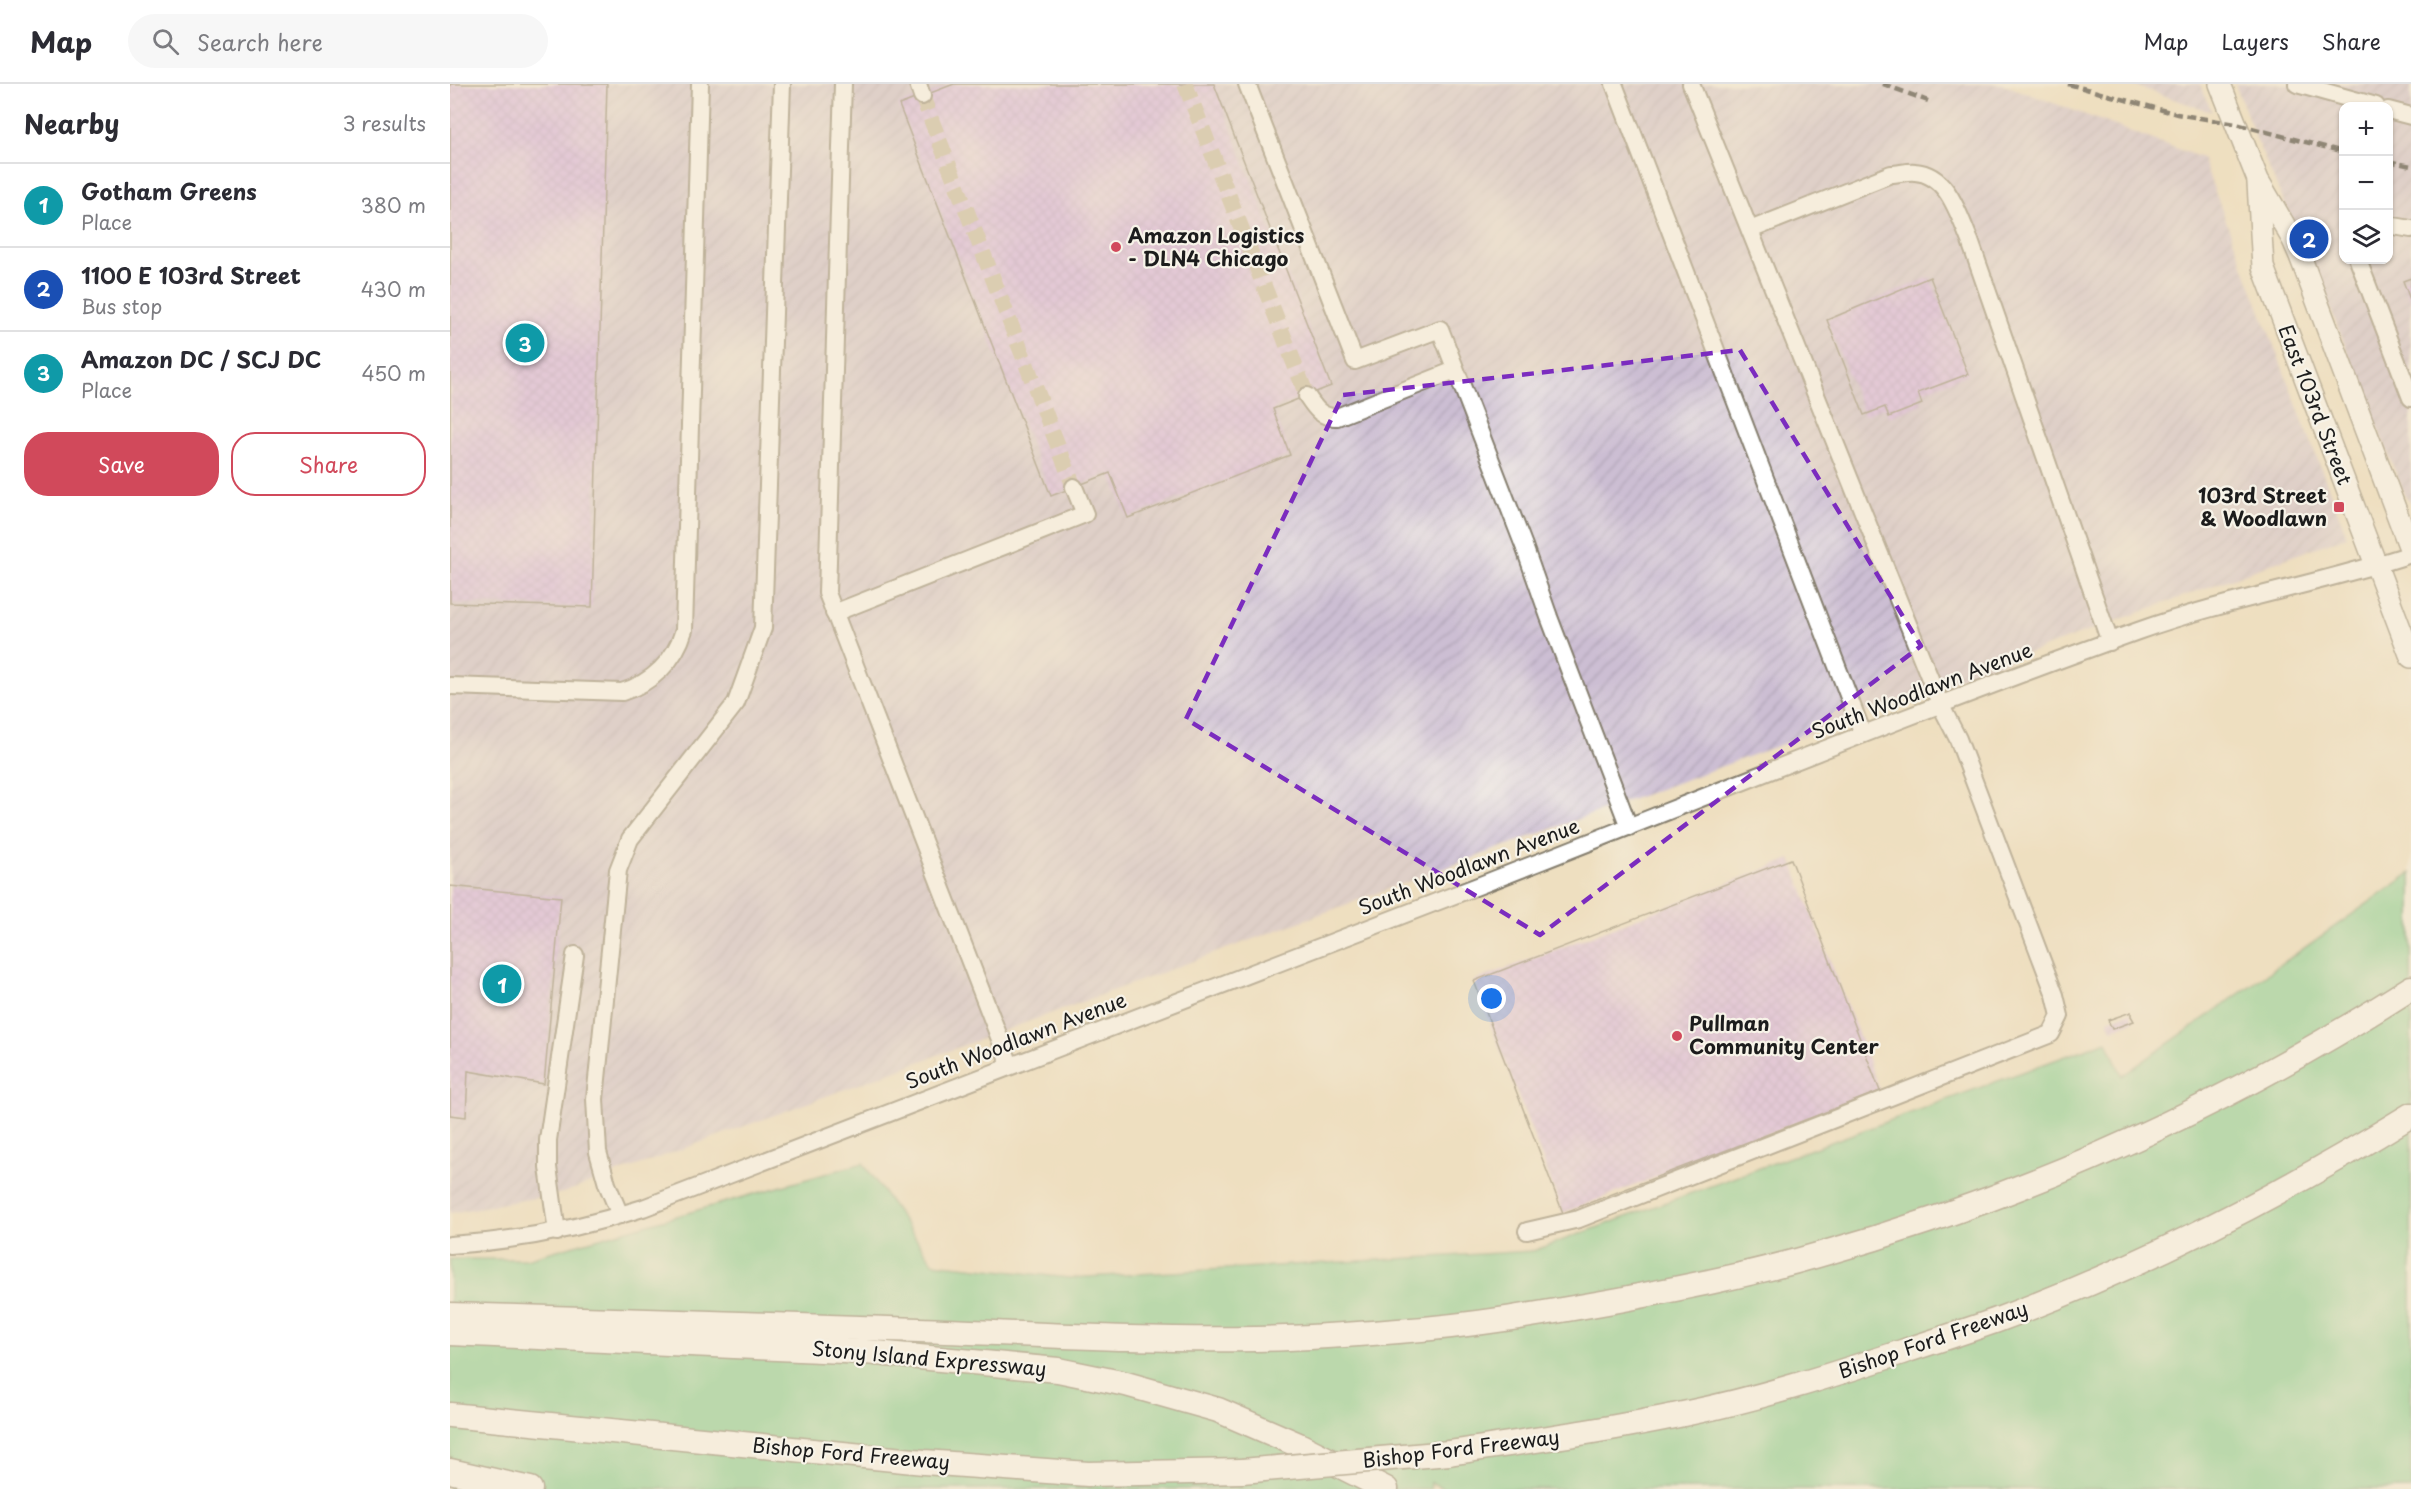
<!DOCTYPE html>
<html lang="en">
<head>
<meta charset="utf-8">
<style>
	:root { --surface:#fff; --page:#f7f7f7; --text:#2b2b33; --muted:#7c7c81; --line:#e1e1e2; --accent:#d1495b }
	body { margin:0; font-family:"Playpen Sans",sans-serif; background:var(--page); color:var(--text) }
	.controls { position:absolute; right:18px; top:18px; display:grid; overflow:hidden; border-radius:12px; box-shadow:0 2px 4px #0004 }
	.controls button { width:54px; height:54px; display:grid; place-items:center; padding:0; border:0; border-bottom:2px solid var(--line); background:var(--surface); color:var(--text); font:30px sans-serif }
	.you { position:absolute; left:1042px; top:915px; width:21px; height:21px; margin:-15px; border:4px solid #fff; border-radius:50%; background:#1a73e8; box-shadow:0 0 0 9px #1a73e833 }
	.badge { display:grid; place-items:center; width:39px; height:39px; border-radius:50%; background:var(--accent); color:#fff; font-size:20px; font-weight:700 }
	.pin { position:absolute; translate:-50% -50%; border:3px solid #fff; box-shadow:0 2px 6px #0006 }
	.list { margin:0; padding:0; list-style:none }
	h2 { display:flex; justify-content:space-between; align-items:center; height:78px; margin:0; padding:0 24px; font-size:26px }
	h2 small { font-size:20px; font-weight:400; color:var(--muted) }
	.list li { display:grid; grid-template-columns:39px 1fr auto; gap:18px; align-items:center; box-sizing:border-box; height:84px; padding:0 24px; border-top:2px solid var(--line) }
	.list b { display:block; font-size:22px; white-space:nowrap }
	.list p { margin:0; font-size:20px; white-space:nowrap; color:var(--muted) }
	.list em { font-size:20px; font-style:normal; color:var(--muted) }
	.actions { display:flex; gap:12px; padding:18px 24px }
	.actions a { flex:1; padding:14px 0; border:2px solid var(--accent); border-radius:24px; text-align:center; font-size:21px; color:var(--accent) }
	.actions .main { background:var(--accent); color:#fff }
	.icon { flex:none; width:33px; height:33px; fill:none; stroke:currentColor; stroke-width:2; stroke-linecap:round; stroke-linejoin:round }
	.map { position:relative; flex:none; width:1961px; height:1405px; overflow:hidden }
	header { display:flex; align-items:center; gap:36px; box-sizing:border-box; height:84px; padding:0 30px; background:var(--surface); border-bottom:2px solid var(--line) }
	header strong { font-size:28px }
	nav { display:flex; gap:33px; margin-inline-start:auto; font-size:21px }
	.search { width:420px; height:54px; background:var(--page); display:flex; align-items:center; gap:15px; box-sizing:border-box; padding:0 21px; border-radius:33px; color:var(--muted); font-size:22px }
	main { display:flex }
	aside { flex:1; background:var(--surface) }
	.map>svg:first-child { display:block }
	.industrial { fill:url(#industrial-furrows); fill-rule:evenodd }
	.green { fill:#7dd194; stroke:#4c7658; stroke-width:1.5 }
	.building { fill:url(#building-cross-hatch) }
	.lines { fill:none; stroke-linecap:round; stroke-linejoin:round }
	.minor-tunnel { stroke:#c4b89f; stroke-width:16; stroke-dasharray:16 8; stroke-linecap:butt }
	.minor-casing { stroke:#857e6e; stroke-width:20 }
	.major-casing { stroke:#857e6e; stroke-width:24 }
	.highway-casing { stroke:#857e6e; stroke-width:27 }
	.minor { stroke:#fff; stroke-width:16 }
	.major { stroke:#fff; stroke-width:21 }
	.highway { stroke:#fff; stroke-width:24 }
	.rail { stroke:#1c1c1c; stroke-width:4.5; stroke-dasharray:9 4.5; stroke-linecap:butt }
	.highway-bridge-casing { stroke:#857e6e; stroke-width:27; stroke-linecap:butt }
	.highway-bridge { stroke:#fff; stroke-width:24 }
	.marked { fill:none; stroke:#7b2cbf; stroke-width:4.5; stroke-dasharray:12 8; stroke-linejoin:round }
	.poi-dot { fill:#d1495b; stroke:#f7f3e8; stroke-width:2 }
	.labels { text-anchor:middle; stroke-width:4.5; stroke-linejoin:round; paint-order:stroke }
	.poi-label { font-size:20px; font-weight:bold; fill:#1c1c1c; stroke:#f7f3e8; text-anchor:start }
	.street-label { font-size:20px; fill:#1c1c1c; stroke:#f7f3e8 }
</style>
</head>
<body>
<header>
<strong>Map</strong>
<div class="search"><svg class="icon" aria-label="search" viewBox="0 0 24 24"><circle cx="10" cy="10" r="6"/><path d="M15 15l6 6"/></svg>Search here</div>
<nav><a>Map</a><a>Layers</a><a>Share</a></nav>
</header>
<main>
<aside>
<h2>Nearby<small>3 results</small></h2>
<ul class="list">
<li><span class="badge" style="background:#0f9aa8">1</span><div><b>Gotham Greens</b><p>Place</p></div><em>380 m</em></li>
<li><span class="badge" style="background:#1a4fb4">2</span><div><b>1100 E 103rd Street</b><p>Bus stop</p></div><em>430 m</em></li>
<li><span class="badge" style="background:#0f9aa8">3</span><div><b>Amazon DC / SCJ DC</b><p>Place</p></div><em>450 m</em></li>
</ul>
<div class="actions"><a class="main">Save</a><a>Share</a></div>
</aside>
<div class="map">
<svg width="1961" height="1405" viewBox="0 0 1961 1405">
	<defs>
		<pattern id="industrial-furrows" width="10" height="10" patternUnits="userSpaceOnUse" patternTransform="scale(1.5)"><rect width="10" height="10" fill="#ccbed3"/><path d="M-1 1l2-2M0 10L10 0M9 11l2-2" fill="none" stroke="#afa3b5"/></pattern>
		<pattern id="building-cross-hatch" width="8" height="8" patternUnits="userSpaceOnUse" patternTransform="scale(1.5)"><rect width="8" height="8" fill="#d5aff0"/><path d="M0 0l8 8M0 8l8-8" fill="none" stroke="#b696cd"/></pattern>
	</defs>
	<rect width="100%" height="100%" fill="#f7f3e8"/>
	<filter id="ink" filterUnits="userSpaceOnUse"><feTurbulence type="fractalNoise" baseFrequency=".0167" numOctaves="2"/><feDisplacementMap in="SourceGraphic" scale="12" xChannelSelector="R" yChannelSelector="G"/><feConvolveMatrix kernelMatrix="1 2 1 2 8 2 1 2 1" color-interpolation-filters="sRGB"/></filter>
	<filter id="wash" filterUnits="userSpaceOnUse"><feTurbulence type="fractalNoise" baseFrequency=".008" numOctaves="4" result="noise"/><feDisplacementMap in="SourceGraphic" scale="24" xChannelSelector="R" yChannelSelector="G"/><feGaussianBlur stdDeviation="1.35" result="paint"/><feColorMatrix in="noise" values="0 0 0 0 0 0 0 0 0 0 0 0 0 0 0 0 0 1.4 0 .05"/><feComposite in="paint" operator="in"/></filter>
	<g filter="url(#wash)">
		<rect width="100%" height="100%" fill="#eedfc0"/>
		<g class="industrial">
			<polygon points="0,0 1552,0 1752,74 1897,452 113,1109 0,1129"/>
			<polygon points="1679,0 1750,0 1762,28"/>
			<path d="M1785,0H1961V419L1954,410L1872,204L1809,62ZM1894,22H1938V176H1894Z"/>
		</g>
		<polygon class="green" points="1961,789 1961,1405 995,1405 980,1398 981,1405 0,1405 0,1175 76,1175 413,1079 483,1179 619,1194 1083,1167 1657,957 1672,992"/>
		<g id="blocks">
			<g class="building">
				<polygon points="0,0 157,0 142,523 0,519"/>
				<polygon points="504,0 764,0 881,302 823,325 840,371 678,434 660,389 601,412 449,21"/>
				<polygon points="1480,193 1518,290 1468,309 1472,320 1439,333 1435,323 1414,331 1377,236"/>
				<polygon points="1961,194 1961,218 1953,197"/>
				<polygon points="1341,775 1430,1007 1113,1129 1024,897"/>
				<polygon points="0,802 111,813 94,1000 18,987 16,1033 0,1031"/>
				<polygon points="1681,928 1681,932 1684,937 1662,945 1658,936"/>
			</g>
		</g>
	</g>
	<g filter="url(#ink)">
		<use href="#blocks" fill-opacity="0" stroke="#857e6e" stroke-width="1.5"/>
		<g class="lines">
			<g class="minor-tunnel">
				<polyline points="735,0 857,312"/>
				<polyline points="472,12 624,403"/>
			</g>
			<g class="minor-casing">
				<g id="minor">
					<polyline points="393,0 377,509 560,981"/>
					<polyline points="468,0 472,12"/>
					<polyline points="797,0 905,277 990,245 1074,462 1099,533 1179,743"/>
					<polyline points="1164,0 1413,650"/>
					<polyline points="1847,0 1926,22"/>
					<polyline points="1938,26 1961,32"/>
					<polyline points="1938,141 1961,145"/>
					<path d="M1300,146L1441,90C1449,90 1457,87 1465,88C1498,90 1509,132 1520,157L1660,558"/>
					<polyline points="1908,176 1961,314"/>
					<path d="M857,312C865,324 871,334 887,333L1005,286"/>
					<polyline points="384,529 635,430 624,403"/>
					<path d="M0,602L172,608C202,599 225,577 234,546L250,0"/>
					<polyline points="170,1131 157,1100 148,1068 145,1015 168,786 180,755 286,619 313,544 332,0"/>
					<polyline points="1077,1147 1129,1135 1601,950 1610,932 1605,911 1508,655 1491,622 1241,0"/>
					<polyline points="107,1148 98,1083 98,1056 125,871"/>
					<path d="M0,1161C68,1157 129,1145 193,1124C473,1015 754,909 1033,800C1251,715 1468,626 1688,547C1777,515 1871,500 1961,470"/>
				</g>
			</g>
			<g class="major-casing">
				<g id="major">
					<polyline points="1770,0 1808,96 1843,156 1850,172 1961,467"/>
					<polyline points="1808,99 1813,183 1961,573"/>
				</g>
			</g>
			<g class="highway-casing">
				<g id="highway">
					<path d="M0,1231C156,1236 313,1240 469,1246C581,1250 693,1257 805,1255C852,1254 900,1251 948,1247C1022,1242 1096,1229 1169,1216C1236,1203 1303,1190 1368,1171C1578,1112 1778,1021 1961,904"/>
					<polyline points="0,1249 415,1268 608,1286 676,1300 768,1326 851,1362 936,1405"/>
					<polyline points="0,1331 474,1378 638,1390 792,1387"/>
					<path d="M999,1369C1079,1357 1159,1346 1238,1329C1311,1314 1382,1291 1452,1268C1484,1257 1517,1247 1550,1235C1693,1182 1831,1111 1961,1031"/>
					<polyline points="0,1387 80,1405"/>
				</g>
			</g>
			<use href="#minor" class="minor"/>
			<use href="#major" class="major"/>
			<use href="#highway" class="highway"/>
			<g class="rail">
				<polyline points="1433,0 1478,17"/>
				<polyline points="1618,0 1727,30 1786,40 1894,68"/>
				<polyline points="1938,77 1961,82"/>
			</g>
			<g class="highway-bridge-casing">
				<polyline id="highway-bridge" points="792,1387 999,1369"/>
			</g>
			<use href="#highway-bridge" class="highway-bridge"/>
		</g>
	</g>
	<path d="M0 0H1961V1405H0ZM1290,266L1471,562L1090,851L736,635L893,311Z" fill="#eedfc0" fill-opacity=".55" fill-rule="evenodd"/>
	<path class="marked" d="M1290,266L1471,562L1090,851L736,635L893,311Z"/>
	<g class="poi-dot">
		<circle cx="666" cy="163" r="6"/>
		<rect x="1883" y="417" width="12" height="12" rx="3"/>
		<circle cx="1227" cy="952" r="6"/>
	</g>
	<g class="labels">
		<g class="poi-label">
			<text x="678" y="159">Amazon Logistics<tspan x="678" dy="23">- DLN4 Chicago</tspan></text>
			<text x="1877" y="419" text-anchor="end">103rd Street<tspan x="1877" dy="23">&amp; Woodlawn</tspan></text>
			<text x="1239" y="947">Pullman<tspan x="1239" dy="23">Community Center</tspan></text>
		</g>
		<g class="street-label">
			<text transform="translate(1865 321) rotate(69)" y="7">East 103rd Street</text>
			<text transform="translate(1472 607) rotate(-21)" y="7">South Woodlawn Avenue</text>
			<text transform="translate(1019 783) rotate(-21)" y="7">South Woodlawn Avenue</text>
			<text transform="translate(566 957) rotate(-21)" y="7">South Woodlawn Avenue</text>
			<text transform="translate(1483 1256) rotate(-19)" y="7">Bishop Ford Freeway</text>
			<text transform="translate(479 1275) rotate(5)" y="7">Stony Island Expressway</text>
			<text transform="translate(1011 1365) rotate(-7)" y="7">Bishop Ford Freeway</text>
			<text transform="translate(401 1370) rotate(5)" y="7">Bishop Ford Freeway</text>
		</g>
	</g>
</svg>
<div class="controls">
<button>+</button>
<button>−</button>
<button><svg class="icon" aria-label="layers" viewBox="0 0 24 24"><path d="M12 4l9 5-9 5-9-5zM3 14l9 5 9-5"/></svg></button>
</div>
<div class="you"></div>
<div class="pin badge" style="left:52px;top:900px;background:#0f9aa8">1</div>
<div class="pin badge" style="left:1859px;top:155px;background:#1a4fb4">2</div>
<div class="pin badge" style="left:75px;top:259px;background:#0f9aa8">3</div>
</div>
</main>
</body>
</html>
